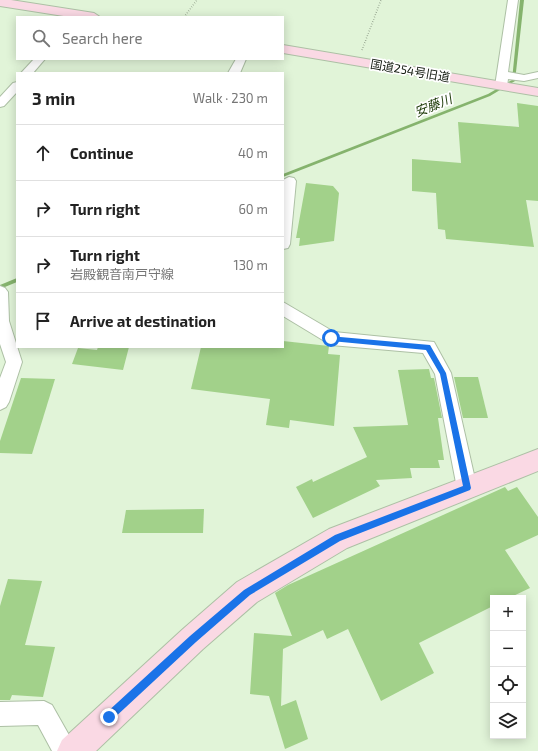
<!DOCTYPE html>
<html lang="en">
<head>
<meta charset="utf-8">
<style>
	:root { --surface:#fff; --page:#f2f2f2; --text:#222; --muted:#767676; --line:#e0e0e0 }
	body { margin:0; font-family:"Exo 2","Noto Sans JP",sans-serif; background:var(--page); color:var(--text) }
	.controls { position:absolute; right:12px; bottom:12px; display:grid; overflow:hidden; border-radius:0px; box-shadow:0 2px 10px #0003 }
	.controls button { width:36px; height:36px; display:grid; place-items:center; padding:0; border:0; border-bottom:1px solid var(--line); background:var(--surface); color:var(--text); font:20px sans-serif }
	.stop { position:absolute; width:12px; height:12px; margin:-9px; border:3px solid #1a73e8; border-radius:50%; background:#fff }
	.stop.end { background:#1a73e8; border-color:#fff; box-shadow:0 1px 4px #0008 }
	.list { margin:0; padding:0; list-style:none }
	h2 { display:flex; justify-content:space-between; align-items:center; height:52px; margin:0; padding:0 16px; font-size:17px }
	h2 small { font-size:13px; font-weight:400; color:var(--muted) }
	.list li { display:grid; grid-template-columns:26px 1fr auto; gap:12px; align-items:center; box-sizing:border-box; height:56px; padding:0 16px; border-top:1px solid var(--line) }
	.list b { display:block; font-size:15px; white-space:nowrap }
	.list p { margin:0; font-size:13px; white-space:nowrap; color:var(--muted) }
	.list em { font-size:13px; font-style:normal; color:var(--muted) }
	.icon { flex:none; width:22px; height:22px; fill:none; stroke:currentColor; stroke-width:2; stroke-linecap:round; stroke-linejoin:round }
	.map { position:relative; flex:none; width:538px; height:751px; overflow:hidden }
	.search { position:absolute; background:var(--surface); box-shadow:0 2px 10px #0003; left:16px; top:16px; width:268px; height:44px; display:flex; align-items:center; gap:10px; box-sizing:border-box; padding:0 14px; border-radius:0px; color:var(--muted); font-size:15px }
	.panel { position:absolute; background:var(--surface); box-shadow:0 2px 10px #0003; left:16px; top:72px; width:268px; height:276px; border-radius:0px }
	.map>svg:first-child { display:block }
	.lines { fill:none; stroke-linecap:round; stroke-linejoin:round }
	.stream { fill:#85b36d; fill-rule:evenodd }
	.building { fill:#a2d18a }
	.street-casing { stroke:#adc0a5; stroke-width:2 }
	.secondary-casing { stroke:#adc0a5; stroke-width:2 }
	.path { stroke:#717e6c; stroke-width:1.5; stroke-dasharray:0.5 2; stroke-linecap:butt }
	.street { fill:#fff; fill-rule:evenodd }
	.secondary { fill:#fad9e4; fill-rule:evenodd }
	.route { fill:#1a73e8 }
	.labels { text-anchor:middle; stroke-width:3.5; stroke-linejoin:round; paint-order:stroke }
	.far-street-label { font-size:12px; fill:#141b11; stroke:#fff }
	.far-water-label { font-size:13px; font-style:italic; fill:#203d0b; stroke:#fff }
</style>
</head>
<body>
<div class="map">
<svg width="538" height="751" viewBox="0 0 538 751">
	<rect width="100%" height="100%" fill="#e1f4d8"/>
	<g class="lines">
		<g class="stream">
			<polygon points="520,0 524,0 515,81 490,96 283,177 283,174 488,94 512,80"/>
			<polygon points="17,278 17,282 0,289 0,285"/>
		</g>
	</g>
	<g class="building">
		<polygon points="517,103 538,106 538,201 526,200 534,247 446,239 445,230 438,229 436,193 412,191 412,159 461,163 458,122 519,127"/>
		<polygon points="306,183 333,186 339,193 334,241 299,246 300,238 296,238"/>
		<polygon points="283,341 329,346 328,354 340,355 334,426 290,420 289,428 266,425 270,399 191,389 201,347 283,347"/>
		<polygon points="98,347 129,347 123,370 72,364 78,348 97,350"/>
		<polygon points="429,369 431,378 434,378 442,418 438,418 444,460 438,460 440,468 410,468 412,478 376,480 380,486 313,518 296,487 312,479 313,482 367,457 353,427 408,425 398,370"/>
		<polygon points="454,377 478,377 488,418 463,418"/>
		<polygon points="21,378 55,379 32,454 0,453 0,441"/>
		<polygon points="505,487 508,491 517,487 538,517 538,535 505,550 530,588 509,598 493,598 493,606 419,643 434,673 381,701 348,629 327,639 323,630 283,649 281,706 296,700 308,739 285,749 269,696 250,694 254,633 292,636 275,593 288,585"/>
		<polygon points="204,509 203,533 122,533 126,510"/>
		<polygon points="8,579 42,581 25,645 55,647 43,697 12,695 10,700 0,700 0,606"/>
	</g>
	<g class="lines">
		<g class="street-casing">
			<g id="street">
				<polygon points="508,0 518,0 508,72 524,75 538,72 538,78 524,81 508,79 507,86 501,89 495,86"/>
				<polygon points="34,59 45,59 33,73 21,73"/>
				<polygon points="236,59 246,59 240,73 228,73"/>
				<polygon points="17,82 17,92 4,106 0,107 0,97 13,83"/>
				<polygon points="289,177 294,178 296,181 290,244 288,248 283,249 283,180"/>
				<polygon points="0,286 5,288 8,292 9,321 22,362 9,402 6,407 0,410 0,378 6,362 0,344"/>
				<polygon points="283,302 334,332 434,342 451,373 477,488 474,495 467,497 460,495 457,488 435,374 423,353 331,345 283,316"/>
				<polygon points="44,701 52,705 78,751 52,751 38,725 0,726 0,702"/>
			</g>
		</g>
		<g class="secondary-casing">
			<g id="secondary">
				<polygon points="0,0 11,0 94,13 100,17 70,17 0,6"/>
				<polygon points="283,45 538,88 538,96 283,53"/>
				<polygon points="538,449 538,471 347,548 257,602 203,649 96,751 57,751 62,740 183,629 237,582 329,529"/>
			</g>
		</g>
		<g class="path">
			<polyline points="184,17 197,0"/>
			<polyline points="362,50 381,0"/>
		</g>
		<use href="#street" class="street"/>
		<use href="#secondary" class="secondary"/>
	</g>
	<polygon class="route" points="329,336 430,345 446,373 471,488 470,490 340,541 250,595 196,642 112,720 105,720 105,714 190,636 244,590 335,535 463,486 440,374 426,350 331,341 329,340"/>
	<g class="labels">
		<g class="far-street-label">
			<text transform="translate(410 71) rotate(10)" y="4">国道254号旧道</text>
		</g>
		<g class="far-water-label">
			<text transform="translate(433 105) rotate(-22)" y="5">安藤川</text>
		</g>
	</g>
</svg>
<div class="controls">
<button>+</button>
<button>−</button>
<button><svg class="icon" aria-label="locate" viewBox="0 0 24 24"><circle cx="12" cy="12" r="6"/><path d="M12 2v4M12 18v4M2 12h4M18 12h4"/></svg></button>
<button><svg class="icon" aria-label="layers" viewBox="0 0 24 24"><path d="M12 4l9 5-9 5-9-5zM3 14l9 5 9-5"/></svg></button>
</div>
<div class="stop" style="left:331px;top:338px"></div>
<div class="stop end" style="left:109px;top:717px"></div>
<div class="search"><svg class="icon" aria-label="search" viewBox="0 0 24 24"><circle cx="10" cy="10" r="6"/><path d="M15 15l6 6"/></svg>Search here</div>
<section class="panel">
<h2>3 min<small>Walk · 230 m</small></h2>
<ul class="list">
<li><svg class="icon" aria-label="ahead" viewBox="0 0 24 24"><path d="M12 20V5M6 11l6-6 6 6"/></svg><div><b>Continue</b></div><em>40 m</em></li>
<li><svg class="icon" aria-label="right" viewBox="0 0 24 24"><path d="M7 20v-9h11M14 6l5 5-5 5"/></svg><div><b>Turn right</b></div><em>60 m</em></li>
<li><svg class="icon" aria-label="right" viewBox="0 0 24 24"><path d="M7 20v-9h11M14 6l5 5-5 5"/></svg><div><b>Turn right</b><p>岩殿観音南戸守線</p></div><em>130 m</em></li>
<li><svg class="icon" aria-label="arrive" viewBox="0 0 24 24"><path d="M6 21V4h12l-3 4 3 4H6"/></svg><div><b>Arrive at destination</b></div></li>
</ul>
</section>
</div>
</body>
</html>
